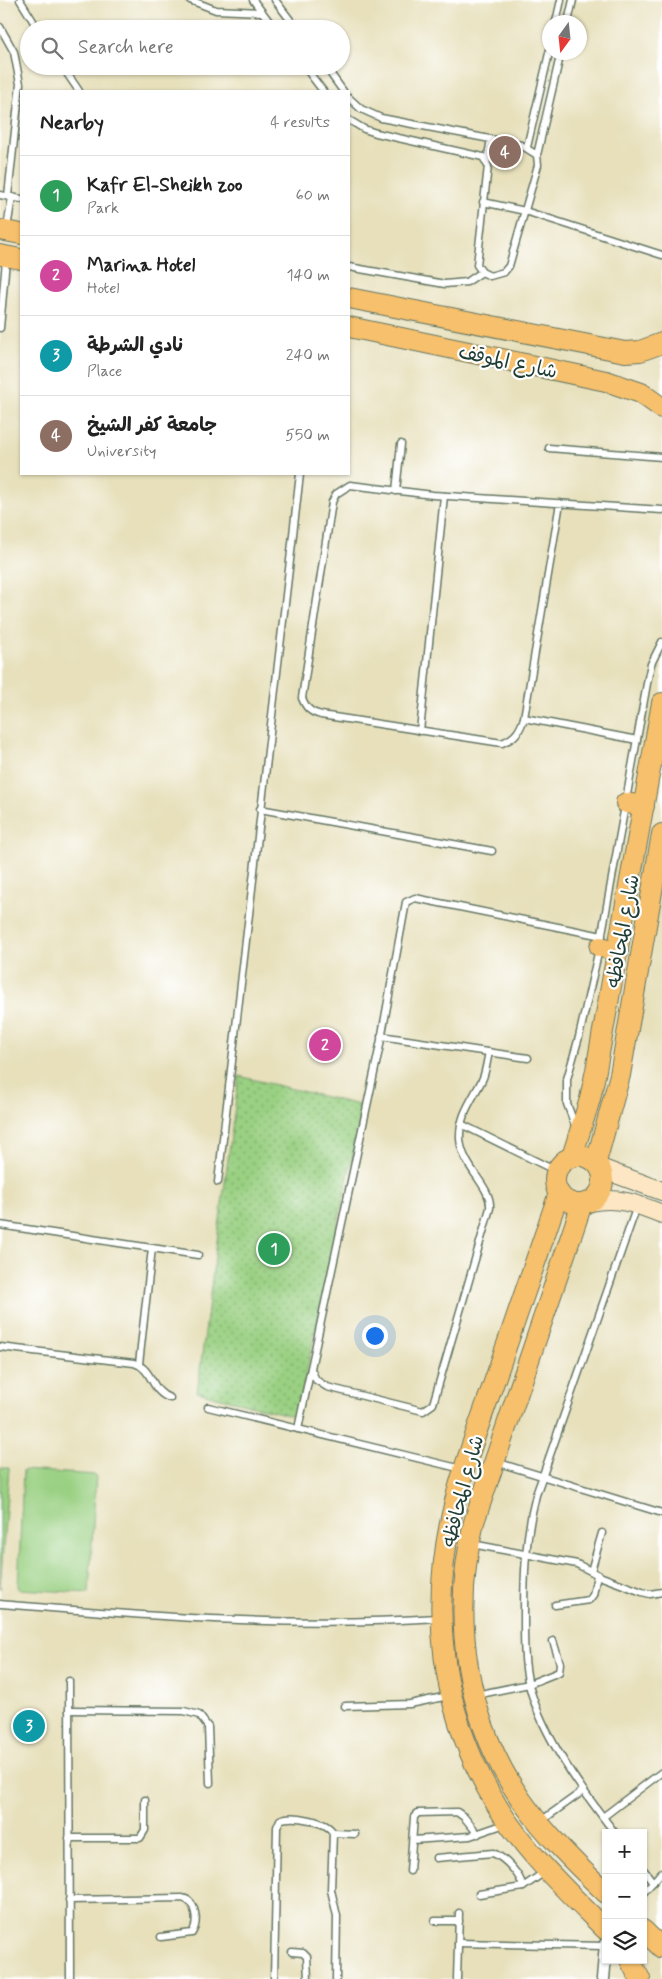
<!DOCTYPE html>
<html lang="en">
<head>
<meta charset="utf-8">
<style>
	:root { --surface:#fff; --page:#f6f6f6; --text:#222; --muted:#767676; --line:#e0e0e0; --accent:#111827 }
	body { margin:0; font-family:Mynerve,"Playpen Sans Arabic",sans-serif; background:var(--page); color:var(--text) }
	.controls { position:absolute; right:15px; bottom:15px; display:grid; overflow:hidden; border-radius:0px; box-shadow:0 1px 4px #0004 }
	.controls button { width:45px; height:45px; display:grid; place-items:center; padding:0; border:0; border-bottom:1px solid var(--line); background:var(--surface); color:var(--text); font:25px sans-serif }
	.compass { position:absolute; left:542px; top:15px; width:45px; height:45px; border-radius:50%; background:var(--surface); box-shadow:0 1px 4px #0004; rotate:195deg }
	.you { position:absolute; left:374px; top:1335px; width:18px; height:18px; margin:-12px; border:4px solid #fff; border-radius:50%; background:#1a73e8; box-shadow:0 0 0 8px #1a73e833 }
	.badge { display:grid; place-items:center; width:32px; height:32px; border-radius:50%; background:var(--accent); color:#fff; font-size:16px; font-weight:700 }
	.pin { position:absolute; translate:-50% -50%; border:2px solid #fff; box-shadow:0 1px 5px #0006 }
	.list { margin:0; padding:0; list-style:none }
	h2 { display:flex; justify-content:space-between; align-items:center; height:65px; margin:0; padding:0 20px; font-size:21px }
	h2 small { font-size:16px; font-weight:400; color:var(--muted) }
	.list li { display:grid; grid-template-columns:32px 1fr auto; gap:15px; align-items:center; box-sizing:border-box; height:80px; padding:0 20px; border-top:1px solid var(--line) }
	.list b { display:block; font-size:19px; white-space:nowrap }
	.list p { margin:0; font-size:16px; white-space:nowrap; color:var(--muted) }
	.list em { font-size:16px; font-style:normal; color:var(--muted) }
	.icon { flex:none; width:28px; height:28px; fill:none; stroke:currentColor; stroke-width:2; stroke-linecap:round; stroke-linejoin:round }
	.map { position:relative; flex:none; width:662px; height:1979px; overflow:hidden }
	.search { position:absolute; background:var(--surface); box-shadow:0 1px 4px #0004; left:20px; top:20px; width:330px; height:55px; display:flex; align-items:center; gap:12px; box-sizing:border-box; padding:0 18px; border-radius:28px; color:var(--muted); font-size:19px }
	.panel { position:absolute; background:var(--surface); box-shadow:0 1px 4px #0004; left:20px; top:90px; width:330px; height:385px; border-radius:0px }
	.map>svg:first-child { display:block }
	.park { fill:url(#park-dots); stroke:#5c865b }
	.pitch { fill:#9ad082; stroke:#5c865b }
	.lines { fill:none; stroke-linecap:round; stroke-linejoin:round }
	.service-casing { stroke:#657663; stroke-width:9 }
	.minor-casing { stroke:#657663; stroke-width:15 }
	.secondary-casing { stroke:#657663; stroke-width:20 }
	.primary-casing { stroke:#657663; stroke-width:22 }
	.service { stroke:#fff; stroke-width:6 }
	.minor { stroke:#fff; stroke-width:12 }
	.secondary { stroke:#fce6c4; stroke-width:18 }
	.primary { stroke:#f7c06c; stroke-width:20 }
	.labels { text-anchor:middle; stroke-width:4.5; stroke-linejoin:round; paint-order:stroke }
	.street-label { font-size:20px; fill:#1f3d34; stroke:#fff }
</style>
</head>
<body>
<div class="map">
<svg width="662" height="1979" viewBox="0 0 662 1979">
	<defs>
		<pattern id="park-dots" width="8" height="8" patternUnits="userSpaceOnUse" patternTransform="scale(1.25)"><rect width="8" height="8" fill="#9ad082"/><path d="M2 2h.1M6 6h.1" fill="none" stroke="#7daa6b" stroke-width="1.8" stroke-linecap="round"/></pattern>
	</defs>
	<rect width="100%" height="100%" fill="#fff"/>
	<filter id="ink" filterUnits="userSpaceOnUse"><feTurbulence type="fractalNoise" baseFrequency=".02" numOctaves="2"/><feDisplacementMap in="SourceGraphic" scale="10" xChannelSelector="R" yChannelSelector="G"/><feConvolveMatrix kernelMatrix="1 2 1 2 8 2 1 2 1" color-interpolation-filters="sRGB"/></filter>
	<filter id="wash" filterUnits="userSpaceOnUse"><feTurbulence type="fractalNoise" baseFrequency=".0096" numOctaves="4" result="noise"/><feDisplacementMap in="SourceGraphic" scale="20" xChannelSelector="R" yChannelSelector="G"/><feGaussianBlur stdDeviation="1.12" result="paint"/><feColorMatrix in="noise" values="0 0 0 0 0 0 0 0 0 0 0 0 0 0 0 0 0 1.4 0 .05"/><feComposite in="paint" operator="in"/></filter>
	<g filter="url(#wash)">
		<rect width="100%" height="100%" fill="#e7e0bb"/>
		<polygon class="park" points="239,1076 363,1106 297,1417 197,1392"/>
		<g class="pitch">
			<polygon points="0,1468 9,1468 0,1589"/>
			<polygon points="23,1470 96,1475 89,1593 18,1589"/>
		</g>
	</g>
	<g filter="url(#ink)">
		<g class="lines">
			<g class="service-casing">
				<g id="service">
					<polyline points="20,0 38,29"/>
					<polyline points="190,0 216,10 262,12"/>
					<polyline points="253,0 275,29"/>
					<polyline points="275,0 297,29"/>
					<polyline points="556,22 561,0"/>
					<polyline points="568,22 573,0"/>
					<polyline points="0,27 14,52 20,84 8,196"/>
					<polyline points="62,66 79,91"/>
					<polyline points="304,66 323,91"/>
					<polyline points="325,66 343,91"/>
					<polyline points="349,98 361,109 381,118 521,145 537,155 538,165 509,266 504,272 490,276 482,272 477,265 488,166 483,157 376,133 364,129 349,120"/>
					<polyline points="527,147 550,49"/>
					<polyline points="537,155 561,52"/>
					<polyline points="487,161 491,139"/>
					<polyline points="0,195 21,199"/>
					<polyline points="483,202 525,211 662,255"/>
					<polyline points="7,228 12,197"/>
					<polyline points="349,267 445,284 467,282 482,272"/>
					<polyline points="0,328 6,260"/>
					<polyline points="549,448 662,457"/>
					<polyline points="396,491 401,444"/>
					<path d="M560,503L524,718C520,731 515,738 502,743L321,715C310,712 306,708 302,698L332,502L336,494L350,485L433,495L662,510"/>
					<polyline points="524,718 637,740"/>
					<polyline points="420,731 444,496"/>
					<polyline points="260,809 492,851"/>
					<polyline points="601,939 648,678 651,664 662,642"/>
					<polyline points="381,1036 528,1058"/>
					<polyline points="461,1124 556,1171"/>
					<polyline points="576,1128 567,1104 567,1079 579,1037 599,949"/>
					<polyline points="218,1182 300,474"/>
					<polyline points="0,1225 198,1255"/>
					<path d="M0,1347L134,1363C154,1369 150,1392 170,1398"/>
					<polyline points="139,1364 152,1248"/>
					<path d="M311,1369L316,1380L327,1387L423,1411L433,1404L490,1208C492,1186 462,1168 460,1139C459,1114 473,1099 483,1078C486,1070 487,1061 489,1052"/>
					<polyline points="208,1407 462,1469"/>
					<polyline points="298,1429 380,1045 406,902 415,898 602,936"/>
					<polyline points="496,1462 662,1513"/>
					<polyline points="472,1544 577,1564 602,1577 642,1592 650,1594 662,1592"/>
					<polyline points="591,1571 602,1533"/>
					<path d="M0,1604C146,1616 291,1628 438,1618"/>
					<polyline points="555,1605 589,1600 593,1595 597,1575"/>
					<polyline points="69,1681 70,1979"/>
					<polyline points="476,1695 529,1684 559,1672 560,1663 553,1641"/>
					<polyline points="345,1706 410,1704 448,1696"/>
					<polyline points="69,1710 184,1711 199,1715 208,1727 210,1783"/>
					<polyline points="603,1817 662,1772"/>
					<polyline points="541,1821 583,1791"/>
					<polyline points="333,1833 355,1834"/>
					<path d="M615,1833C582,1790 543,1738 529,1685C524,1665 524,1641 524,1620C524,1577 525,1537 536,1495L637,1206"/>
					<polyline points="69,1838 140,1838 145,1830 145,1800"/>
					<polyline points="413,1840 470,1836 505,1824"/>
					<path d="M436,1858L493,1853C505,1858 520,1874 523,1887"/>
					<polyline points="643,1869 653,1882"/>
					<polyline points="410,1871 414,1817 418,1813 457,1812 464,1817 478,1834"/>
					<polyline points="643,1893 662,1872"/>
					<polyline points="479,1894 523,1887 546,1871"/>
					<path d="M69,1900L182,1898C196,1900 199,1922 192,1933L161,1937"/>
					<polyline points="435,1921 459,1921"/>
					<polyline points="458,1943 605,1946"/>
					<polyline points="292,1952 303,1953 307,1957 308,1979"/>
					<path d="M274,1979L277,1827L280,1820C291,1814 328,1821 333,1833L331,1890L337,1916L336,1979"/>
					<polyline points="457,1979 459,1913"/>
				</g>
			</g>
			<g class="minor-casing">
				<polyline id="minor" points="603,1979 606,1944"/>
			</g>
			<g class="secondary-casing">
				<g id="secondary">
					<polyline points="600,1168 662,1191"/>
					<path d="M590,1202C617,1196 637,1204 662,1214"/>
				</g>
			</g>
			<g class="primary-casing">
				<g id="primary">
					<polyline points="0,230 21,234"/>
					<polyline points="0,255 21,259"/>
					<polyline points="349,298 625,352 640,351 662,343"/>
					<polyline points="349,327 606,381 641,393 662,408"/>
					<polyline points="626,803 644,806"/>
					<polyline points="600,947 618,951"/>
					<circle cx="579" cy="1180" r="24"/>
					<polyline points="572,1157 590,1099 596,1070 662,703"/>
					<polyline points="596,1162 620,1075 662,834"/>
					<path d="M559,1193C537,1257 515,1321 493,1385C480,1422 466,1459 456,1497C428,1605 439,1713 499,1809C528,1855 568,1892 606,1930"/>
					<path d="M582,1204L474,1522C451,1618 465,1719 522,1801C546,1835 576,1864 606,1893"/>
					<polyline points="643,1930 662,1948"/>
					<polyline points="630,1960 640,1979"/>
				</g>
			</g>
			<use href="#service" class="service"/>
			<use href="#minor" class="minor"/>
			<use href="#secondary" class="secondary"/>
			<use href="#primary" class="primary"/>
		</g>
	</g>
	<g class="labels">
		<g class="street-label">
			<text transform="translate(508 361) rotate(12)" y="7">شارع الموقف</text>
			<text transform="translate(622 931) rotate(-80)" y="7">شارع المحافظه</text>
			<text transform="translate(462 1491) rotate(-75)" y="7">شارع المحافظه</text>
		</g>
	</g>
</svg>
<div class="controls">
<button>+</button>
<button>−</button>
<button><svg class="icon" aria-label="layers" viewBox="0 0 24 24"><path d="M12 4l9 5-9 5-9-5zM3 14l9 5 9-5"/></svg></button>
</div>
<svg class="compass" viewBox="-18 -18 36 36"><path d="M0-13l5 13h-10z" fill="#e53935"/><path d="M0 13l5-13h-10z" fill="#767676"/></svg>
<div class="you"></div>
<div class="pin badge" style="left:274px;top:1249px;background:#2e9e5b">1</div>
<div class="pin badge" style="left:325px;top:1045px;background:#d1479c">2</div>
<div class="pin badge" style="left:29px;top:1726px;background:#0f9aa8">3</div>
<div class="pin badge" style="left:505px;top:152px;background:#8d6e63">4</div>
<div class="search"><svg class="icon" aria-label="search" viewBox="0 0 24 24"><circle cx="10" cy="10" r="6"/><path d="M15 15l6 6"/></svg>Search here</div>
<section class="panel">
<h2>Nearby<small>4 results</small></h2>
<ul class="list">
<li><span class="badge" style="background:#2e9e5b">1</span><div><b>Kafr El-Sheikh zoo</b><p>Park</p></div><em>60 m</em></li>
<li><span class="badge" style="background:#d1479c">2</span><div><b>Marina Hotel</b><p>Hotel</p></div><em>140 m</em></li>
<li><span class="badge" style="background:#0f9aa8">3</span><div><b>نادي الشرطة</b><p>Place</p></div><em>240 m</em></li>
<li><span class="badge" style="background:#8d6e63">4</span><div><b>جامعة كفر الشيخ</b><p>University</p></div><em>550 m</em></li>
</ul>
</section>
</div>
</body>
</html>
